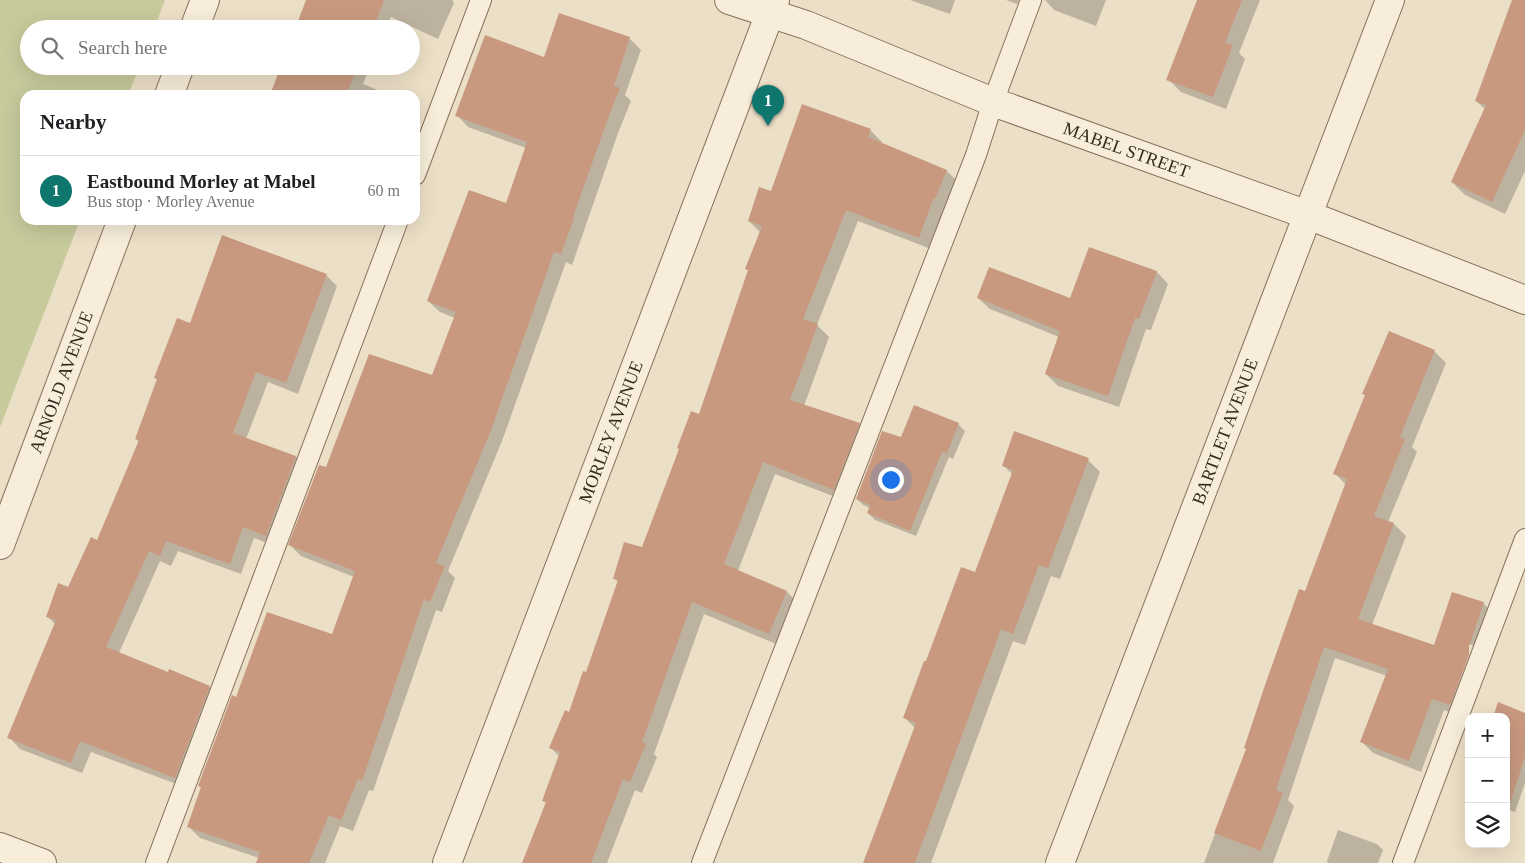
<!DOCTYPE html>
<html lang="en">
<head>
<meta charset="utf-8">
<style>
	:root { --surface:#fff; --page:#f2f2f2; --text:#202124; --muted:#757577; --line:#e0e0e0; --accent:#0f766e }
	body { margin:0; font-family:Georgia,serif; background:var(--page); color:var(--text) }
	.controls { position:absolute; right:15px; bottom:15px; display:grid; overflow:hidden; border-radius:10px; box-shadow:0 5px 20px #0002 }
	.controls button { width:45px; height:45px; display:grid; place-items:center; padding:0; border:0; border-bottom:1px solid var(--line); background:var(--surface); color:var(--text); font:25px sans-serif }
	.you { position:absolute; left:890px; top:479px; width:18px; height:18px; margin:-12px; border:4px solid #fff; border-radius:50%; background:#1a73e8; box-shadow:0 0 0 8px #1a73e833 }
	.badge { display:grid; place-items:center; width:32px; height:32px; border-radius:50%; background:var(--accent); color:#fff; font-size:16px; font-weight:700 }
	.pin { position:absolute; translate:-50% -41px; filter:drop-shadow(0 1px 2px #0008) }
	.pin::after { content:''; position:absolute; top:26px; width:18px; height:15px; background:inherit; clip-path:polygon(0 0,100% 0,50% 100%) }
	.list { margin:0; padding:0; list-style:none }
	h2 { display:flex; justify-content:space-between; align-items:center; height:65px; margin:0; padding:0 20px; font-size:21px }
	h2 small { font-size:16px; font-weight:400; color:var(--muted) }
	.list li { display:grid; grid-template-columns:32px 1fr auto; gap:15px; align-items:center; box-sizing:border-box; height:70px; padding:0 20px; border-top:1px solid var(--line) }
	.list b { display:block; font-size:19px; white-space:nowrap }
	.list p { margin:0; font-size:16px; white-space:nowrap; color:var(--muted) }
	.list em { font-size:16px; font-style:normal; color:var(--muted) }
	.icon { flex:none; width:28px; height:28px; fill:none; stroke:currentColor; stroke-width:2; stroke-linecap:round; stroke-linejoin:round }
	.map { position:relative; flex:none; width:1525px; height:863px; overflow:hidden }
	.search { position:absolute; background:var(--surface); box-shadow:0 5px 20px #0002; left:20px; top:20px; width:400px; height:55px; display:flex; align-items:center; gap:12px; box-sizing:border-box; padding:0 18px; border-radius:28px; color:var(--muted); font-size:19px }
	.panel { position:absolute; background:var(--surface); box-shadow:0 5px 20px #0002; left:20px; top:90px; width:400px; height:135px; border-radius:15px }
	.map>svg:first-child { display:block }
	.green { fill:#c7ca9b }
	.shadow { fill:#0003 }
	.building { fill:#c8997f }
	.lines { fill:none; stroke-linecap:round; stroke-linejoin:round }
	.lane-casing { stroke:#87715d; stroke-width:22 }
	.street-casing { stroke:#87715d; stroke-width:30 }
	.lane { stroke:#f7edda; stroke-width:20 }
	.street { stroke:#f7edda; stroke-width:28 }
	.labels { text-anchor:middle; stroke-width:4.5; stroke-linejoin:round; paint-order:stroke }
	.street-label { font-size:18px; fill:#382a20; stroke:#f4ead6 }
</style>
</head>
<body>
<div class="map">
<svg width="1525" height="863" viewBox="0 0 1525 863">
	<rect width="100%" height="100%" fill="#ecdfc7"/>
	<polygon class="green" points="0,0 165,0 154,29 29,29 29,66 140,66 128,95 25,95 25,220 80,220 0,427"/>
	<g class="shadow">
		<polygon points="309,0 452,0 454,3 438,39 391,17 386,29 296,29"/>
		<polygon points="910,0 955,0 950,14"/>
		<polygon points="1006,0 1019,0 1017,4"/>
		<polygon points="1045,0 1106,0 1096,26 1054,10"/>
		<polygon points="1198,0 1260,0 1239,53 1245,59 1226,109 1181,92 1168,79"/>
		<polygon points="1518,0 1525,0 1525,171 1505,214 1465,195 1452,182 1485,109 1476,101"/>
		<polygon points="629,38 641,50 625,95 631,101 618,133 572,265 566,262 502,441 448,571 455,578 442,612 436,610 373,791 369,790 353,831 340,826 325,863 257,863 259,858 200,838 188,826 202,788 199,786 237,699 332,636 354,577 301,556 290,545 327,469 433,377 455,318 440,312 428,301 506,204 526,148 468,127 457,115 545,59"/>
		<polygon points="282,66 370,66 363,84 390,95 272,95"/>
		<polygon points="415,109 418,112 415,119"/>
		<polygon points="870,130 882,142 882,144 947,171 959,183 931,249 858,221 817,325 829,337 804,406 859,424 871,436 846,501 775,474 738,571 787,592 799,604 781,646 704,614 654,754 657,757 642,793 635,790 607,863 523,863 547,804 543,800 559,756 550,747 569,713 586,674 619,583 614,578 642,549 700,416 749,271 747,269 761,233 749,221 772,193"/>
		<polygon points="1090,248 1157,272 1168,284 1151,330 1146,329 1119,407 1058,386 1046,374 1059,337 990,309 978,298 1070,300"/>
		<polygon points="326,275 337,286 298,394 268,382 246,439 296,457 307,469 278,547 254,538 241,574 178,551 171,566 160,561 119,653 168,674 209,687 220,698 187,788 91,752 82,773 20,749 9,737 55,624 48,617 69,588 98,541 139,442 136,439 158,381 155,378 190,324"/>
		<polygon points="1434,351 1446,363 1412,447 1417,452 1388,522 1394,524 1406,536 1372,625 1465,665 1449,712 1444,710 1421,772 1373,753 1361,741 1387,676 1335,658 1288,800 1294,806 1273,863 1204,863 1346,485 1335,473 1366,396 1364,394"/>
		<polygon points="958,424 965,431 953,459 949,457 916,536 875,520 868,513 870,508 863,505 857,499 902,438"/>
		<polygon points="1088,460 1100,472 1060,579 1051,576 1025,645 1013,641 931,863 864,863 915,728 905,718 976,574 1013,475 1003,465"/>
		<polygon points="1483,603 1490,610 1477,647 1446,636"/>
		<polygon points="1525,714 1525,783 1515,812 1506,809 1506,717"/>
		<polygon points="1338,830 1377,844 1383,850 1378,863 1328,863 1327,861"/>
	</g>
	<g class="building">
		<polygon points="306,0 384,0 373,29 295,29"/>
		<polygon points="1197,0 1242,0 1225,43 1233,45 1213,97 1166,80"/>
		<polygon points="1512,0 1525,0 1525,130 1492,202 1451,182 1486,105 1475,101"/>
		<polygon points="559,13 630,37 614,86 620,88 607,121 573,217 574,218 561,254 554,252 491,430 436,563 445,566 430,602 424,599 362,781 358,779 341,820 329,815 309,863 256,863 260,852 187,827 201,787 198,786 232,695 236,697 267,612 332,634 355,571 288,545 319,465 326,467 369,354 432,375 456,312 427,301 469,190 506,203 527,142 455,116 485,35 544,57"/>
		<polygon points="281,66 358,66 346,95 270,95"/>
		<polygon points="802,104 871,129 868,137 947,170 935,199 933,199 919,238 846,210 803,319 818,324 790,400 860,423 834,490 763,462 724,564 787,591 769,634 692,602 642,742 646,744 630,782 623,779 591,863 522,863 546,802 542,801 560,752 549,748 565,710 569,712 583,671 586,672 618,580 613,579 624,542 642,547 679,449 677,448 691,411 699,414 748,270 745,269 762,226 748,221 759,187 771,191"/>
		<polygon points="222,235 327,274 286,383 256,372 233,433 296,456 266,536 243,527 230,564 166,541 160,556 149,551 106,647 168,672 169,669 210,686 175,778 80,741 71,763 7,738 56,620 46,617 58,583 68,587 91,537 97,540 139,440 135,439 157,379 154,378 177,318 190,323"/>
		<polygon points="1089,247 1157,271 1139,319 1135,318 1108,396 1045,374 1060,331 977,298 989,267 1070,298"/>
		<polygon points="1389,331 1435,350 1400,437 1405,439 1374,516 1394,523 1358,619 1434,645 1452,592 1484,602 1469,646 1469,655 1450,705 1432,699 1409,761 1360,742 1388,669 1324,647 1276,790 1283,793 1261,851 1214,833 1246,749 1244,748 1264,688 1299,589 1305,591 1347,479 1333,474 1365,395 1362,394"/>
		<polygon points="914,405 959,423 947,453 942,452 910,531 867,513 870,505 856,499 882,431 901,437"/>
		<polygon points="1014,431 1089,458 1048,568 1039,565 1013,634 1001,629 915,863 863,863 916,723 903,718 924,661 926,661 961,567 975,572 1013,470 1002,466"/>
		<polygon points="1498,702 1525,713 1525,756 1509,807 1506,806 1506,717 1493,717"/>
	</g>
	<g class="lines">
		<g class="lane-casing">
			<g id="lane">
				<polyline points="415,175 481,0"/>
				<polyline points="156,863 398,220"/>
				<polyline points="702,863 976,155 993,102 1031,0"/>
				<polyline points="1403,863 1525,539"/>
			</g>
		</g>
		<g class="street-casing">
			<g id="street">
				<path id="s1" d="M729,0L806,25L993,102L1308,215L1525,300"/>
				<polyline points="194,29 205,0"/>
				<polyline points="169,95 180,66"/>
				<path id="s2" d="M0,545L122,220"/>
				<polyline points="0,847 42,863"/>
				<path id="s3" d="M447,863L775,0"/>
				<path id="s4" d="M1060,863L1390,0"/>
			</g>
		</g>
		<use href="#lane" class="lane"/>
		<use href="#street" class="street"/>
	</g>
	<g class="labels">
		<g class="street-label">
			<text dy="6" stroke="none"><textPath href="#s1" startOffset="425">MABEL STREET</textPath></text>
			<text dy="6" stroke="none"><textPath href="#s2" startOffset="174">ARNOLD AVENUE</textPath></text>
			<text dy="6" stroke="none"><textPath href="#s3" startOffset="461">MORLEY AVENUE</textPath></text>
			<text dy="6" stroke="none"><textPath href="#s4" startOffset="462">BARTLET AVENUE</textPath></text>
		</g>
	</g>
</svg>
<div class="controls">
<button>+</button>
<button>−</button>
<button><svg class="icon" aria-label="layers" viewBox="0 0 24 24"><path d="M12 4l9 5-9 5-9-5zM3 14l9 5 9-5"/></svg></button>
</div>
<div class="you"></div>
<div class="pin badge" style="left:768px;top:126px">1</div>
<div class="search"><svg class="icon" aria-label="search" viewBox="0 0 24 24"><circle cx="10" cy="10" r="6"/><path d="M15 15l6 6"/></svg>Search here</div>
<section class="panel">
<h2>Nearby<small></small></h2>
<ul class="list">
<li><span class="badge">1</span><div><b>Eastbound Morley at Mabel</b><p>Bus stop · Morley Avenue</p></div><em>60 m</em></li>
</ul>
</section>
</div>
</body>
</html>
